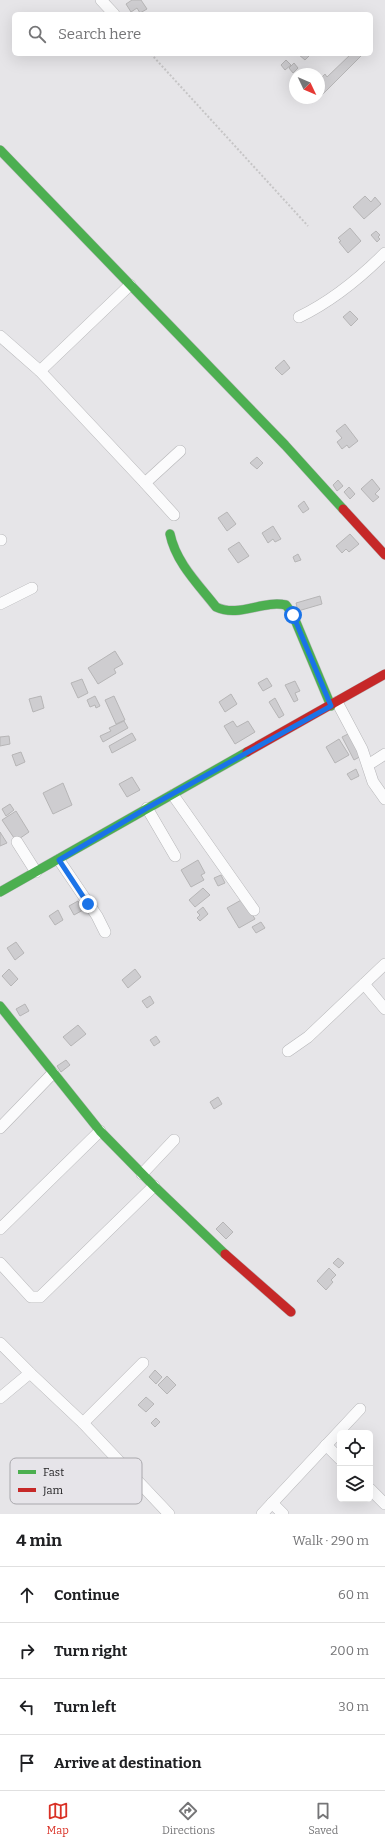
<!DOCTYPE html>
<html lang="en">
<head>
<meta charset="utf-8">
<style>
	:root { --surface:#fff; --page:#f2f2f2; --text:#202124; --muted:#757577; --line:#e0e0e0; --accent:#d93025 }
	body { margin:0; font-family:Bitter,serif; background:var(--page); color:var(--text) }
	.controls { position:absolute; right:12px; bottom:12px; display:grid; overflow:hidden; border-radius:6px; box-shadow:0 4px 16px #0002 }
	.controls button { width:36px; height:36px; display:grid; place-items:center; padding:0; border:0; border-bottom:1px solid var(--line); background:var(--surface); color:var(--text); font:20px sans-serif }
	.compass { position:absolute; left:289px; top:68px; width:36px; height:36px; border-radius:50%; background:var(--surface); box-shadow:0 4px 16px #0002; rotate:134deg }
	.stop { position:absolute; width:12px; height:12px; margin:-9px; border:3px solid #1a73e8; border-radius:50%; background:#fff }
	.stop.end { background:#1a73e8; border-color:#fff; box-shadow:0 1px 4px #0008 }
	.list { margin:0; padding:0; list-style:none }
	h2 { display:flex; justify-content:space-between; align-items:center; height:52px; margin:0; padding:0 16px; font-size:17px }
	h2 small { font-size:13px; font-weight:400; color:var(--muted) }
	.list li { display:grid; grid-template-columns:26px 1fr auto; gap:12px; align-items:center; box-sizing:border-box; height:56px; padding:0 16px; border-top:1px solid var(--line) }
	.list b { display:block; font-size:15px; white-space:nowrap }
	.list em { font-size:13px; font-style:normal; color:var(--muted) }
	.icon { flex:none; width:22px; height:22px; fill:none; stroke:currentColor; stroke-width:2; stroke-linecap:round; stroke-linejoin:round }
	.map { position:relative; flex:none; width:385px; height:1514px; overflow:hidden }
	.search { position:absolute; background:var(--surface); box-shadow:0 4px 16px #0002; left:12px; right:12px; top:12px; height:44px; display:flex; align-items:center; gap:10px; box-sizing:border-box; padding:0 14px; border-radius:6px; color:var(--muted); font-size:15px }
	.sheet { height:276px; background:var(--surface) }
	nav { display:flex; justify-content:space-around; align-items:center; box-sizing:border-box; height:56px; border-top:1px solid var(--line); background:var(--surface); font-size:11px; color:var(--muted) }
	nav a { display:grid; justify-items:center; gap:2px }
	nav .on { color:var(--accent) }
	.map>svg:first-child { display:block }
	.building { fill:#cecdd0; stroke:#b6b5b6 }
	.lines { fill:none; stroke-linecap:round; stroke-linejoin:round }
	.street-casing { stroke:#b6b6b8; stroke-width:12 }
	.fast-casing { stroke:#b6b6b8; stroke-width:10 }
	.jam-casing { stroke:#b6b6b8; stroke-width:10 }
	.path { stroke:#c6c5c6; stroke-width:2; stroke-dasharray:2 2; stroke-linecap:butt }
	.street { stroke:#fbfbfc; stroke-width:11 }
	.fast { stroke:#4caf50; stroke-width:9 }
	.jam { stroke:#c62828; stroke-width:9 }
	.route { stroke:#1a73e8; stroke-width:5 }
	.key { fill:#e6e4e9; stroke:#a9a8ac; stroke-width:1 }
	.key-label { font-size:11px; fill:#1c1b1d }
</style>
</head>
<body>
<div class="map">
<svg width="385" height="1514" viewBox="0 0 385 1514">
	<rect width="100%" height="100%" fill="#e6e5e8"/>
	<g class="building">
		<polygon points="132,0 141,0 147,9 140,13 137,8 131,12 126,4"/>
		<polygon points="298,54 311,54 305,60"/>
		<polygon points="351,54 359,54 361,56 322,95 319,92 319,80 325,74 327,77"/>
		<polygon points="286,60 291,65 285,70 281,65"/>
		<polygon points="294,63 298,68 293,73 289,68"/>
		<polygon points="365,196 371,202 375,197 381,204 364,219 353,207"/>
		<polygon points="350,228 361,241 348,253 339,242 341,241 338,238"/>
		<polygon points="376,231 380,235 378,237 380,239 377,242 371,235"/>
		<polygon points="350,311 358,319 351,326 343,317"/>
		<polygon points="284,360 290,368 282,375 275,368"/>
		<polygon points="345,424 358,441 349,448 347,445 342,449 337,442 342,438 336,431"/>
		<polygon points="257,457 263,463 257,469 250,463"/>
		<polygon points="372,479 380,489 375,494 379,497 373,502 361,489"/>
		<polygon points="338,480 343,486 337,491 333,485"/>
		<polygon points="349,487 355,494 350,499 344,492"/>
		<polygon points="304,501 309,509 303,513 298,506"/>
		<polygon points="227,512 236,524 227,531 218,518"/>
		<polygon points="273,526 281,539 275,542 273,539 268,543 262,533"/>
		<polygon points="350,534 359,544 349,552 346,549 342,553 336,546"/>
		<polygon points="239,542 249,556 238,563 228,549"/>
		<polygon points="298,554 301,560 295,562 293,557"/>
		<polygon points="320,596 322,604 298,611 296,603"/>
		<polygon points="115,651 123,664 114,669 116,673 98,684 88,668"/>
		<polygon points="267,678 272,686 263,691 258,683"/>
		<polygon points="82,679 88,693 78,698 71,683"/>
		<polygon points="295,681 300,691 295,693 298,700 294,702 285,685"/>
		<polygon points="231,694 237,704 225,712 219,702"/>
		<polygon points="41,696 44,708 33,712 29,699"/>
		<polygon points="95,696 100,706 96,708 95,705 90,707 87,700"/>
		<polygon points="114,696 125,720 116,724 105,700"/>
		<polygon points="275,698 284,715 279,718 269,702"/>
		<polygon points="124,721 128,728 103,742 100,736 111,731 109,728"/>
		<polygon points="233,721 237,727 248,721 255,732 235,744 224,726"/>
		<polygon points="132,733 136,740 112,753 109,746"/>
		<polygon points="350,733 363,755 354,760 342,737"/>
		<polygon points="9,736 10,744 0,746 0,737"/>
		<polygon points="339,739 349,755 335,763 326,747"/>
		<polygon points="21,752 25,762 16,766 12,755"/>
		<polygon points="356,769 359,776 351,780 347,774"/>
		<polygon points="132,777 140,790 127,797 119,784"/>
		<polygon points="63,783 72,805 53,814 43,793"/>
		<polygon points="10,804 14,810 6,816 2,809"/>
		<polygon points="16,811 29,832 16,841 2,820"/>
		<polygon points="0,832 7,843 0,846"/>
		<polygon points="198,860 205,873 201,875 204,880 191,887 181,870"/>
		<polygon points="221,875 225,883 218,886 214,878"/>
		<polygon points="203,888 210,895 195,907 189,900"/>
		<polygon points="243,899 255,919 239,928 227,908"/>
		<polygon points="78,901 83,910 74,915 69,906"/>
		<polygon points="203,907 208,914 200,921 197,918 200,915 197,912"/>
		<polygon points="58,910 63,920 55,925 49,916"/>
		<polygon points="261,922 265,928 256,933 252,927"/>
		<polygon points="16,942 24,953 15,960 7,948"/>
		<polygon points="9,969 18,979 11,986 2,976"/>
		<polygon points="135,969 141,977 128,988 122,980"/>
		<polygon points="150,996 154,1003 147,1008 142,1001"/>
		<polygon points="25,1004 29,1011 20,1016 16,1009"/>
		<polygon points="78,1025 86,1034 71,1046 63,1037"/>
		<polygon points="156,1036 160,1042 154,1046 150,1040"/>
		<polygon points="66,1060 70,1065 61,1072 57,1066"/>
		<polygon points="218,1097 222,1104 214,1109 210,1102"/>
		<polygon points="223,1222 233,1232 226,1239 216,1229"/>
		<polygon points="338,1258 344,1263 339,1268 333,1263"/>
		<polygon points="329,1268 336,1275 331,1280 333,1282 326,1290 317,1281"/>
		<polygon points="155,1370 162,1377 156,1384 149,1377"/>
		<polygon points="167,1376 176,1385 167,1394 158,1385"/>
		<polygon points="146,1397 154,1404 146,1412 138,1405"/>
		<polygon points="156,1418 160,1422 155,1427 151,1423"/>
	</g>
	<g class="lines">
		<g class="street-casing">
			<g id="street">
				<polyline points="101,0 114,14"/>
				<path d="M299,317C332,301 359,279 385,253"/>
				<polyline points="0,336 40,371 145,483"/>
				<polyline points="40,371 130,285"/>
				<polyline points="174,515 145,483 180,451"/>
				<polyline points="0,540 1,540"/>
				<polyline points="0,604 32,588"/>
				<polyline points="337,702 362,749 373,782 385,799"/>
				<polyline points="368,765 385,754"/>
				<polyline points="173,795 254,910"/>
				<polyline points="147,808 175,856"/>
				<polyline points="17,842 36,872"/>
				<polyline points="59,860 97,916 105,932"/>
				<polyline points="364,984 385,1009"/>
				<polyline points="288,1051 308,1037 385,964"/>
				<polyline points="0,1128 53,1073"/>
				<polyline points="142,1174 174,1140"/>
				<polyline points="0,1229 100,1131"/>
				<polyline points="0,1263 31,1297 40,1297 154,1186"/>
				<polyline points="0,1343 30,1373 83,1423 169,1514"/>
				<polyline points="0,1398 30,1373"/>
				<polyline points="83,1423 143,1363"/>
				<polyline points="326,1445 340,1459"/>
				<polyline points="370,1489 385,1504"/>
				<polyline points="272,1503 283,1514"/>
				<polyline points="262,1514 360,1409"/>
			</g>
		</g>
		<g class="fast-casing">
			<g id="fast">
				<polyline points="0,150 285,445 343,509"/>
				<path d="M170,534C176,563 199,585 216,607C239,618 262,600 286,605L293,615L331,706"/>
				<polyline points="0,892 247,752"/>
				<polyline points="0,1006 100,1131 154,1186 225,1254"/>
			</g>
		</g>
		<g class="jam-casing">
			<g id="jam">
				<polyline points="343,509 385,555"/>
				<polyline points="247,752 385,674"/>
				<polyline points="225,1254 291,1312"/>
			</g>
		</g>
		<polyline class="path" points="151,54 308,226"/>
		<use href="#street" class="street"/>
		<use href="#fast" class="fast"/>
		<use href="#jam" class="jam"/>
	</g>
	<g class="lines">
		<polyline class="route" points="88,904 59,860 147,808 331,706 293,615"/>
	</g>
	<rect x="10" y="1458" width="132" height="46" rx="6" class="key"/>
	<rect x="18" y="1470" width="18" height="4" fill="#4caf50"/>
	<rect x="18" y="1488" width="18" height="4" fill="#c62828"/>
	<g class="key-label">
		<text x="43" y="1476">Fast</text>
		<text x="43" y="1494">Jam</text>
	</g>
</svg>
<div class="controls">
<button><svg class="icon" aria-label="locate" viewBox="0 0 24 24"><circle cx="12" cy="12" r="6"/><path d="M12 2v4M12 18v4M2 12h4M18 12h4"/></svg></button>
<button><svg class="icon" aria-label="layers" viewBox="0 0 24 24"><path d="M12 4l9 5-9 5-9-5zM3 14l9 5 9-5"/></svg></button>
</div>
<svg class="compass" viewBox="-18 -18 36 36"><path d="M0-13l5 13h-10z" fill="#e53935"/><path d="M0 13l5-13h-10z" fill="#757577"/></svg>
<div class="stop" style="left:293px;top:615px"></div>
<div class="stop end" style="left:88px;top:904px"></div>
<div class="search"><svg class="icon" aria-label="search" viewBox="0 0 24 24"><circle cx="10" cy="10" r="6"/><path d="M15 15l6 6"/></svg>Search here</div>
</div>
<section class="sheet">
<h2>4 min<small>Walk · 290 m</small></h2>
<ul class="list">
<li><svg class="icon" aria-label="ahead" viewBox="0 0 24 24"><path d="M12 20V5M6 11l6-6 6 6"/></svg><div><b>Continue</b></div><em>60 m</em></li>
<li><svg class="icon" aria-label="right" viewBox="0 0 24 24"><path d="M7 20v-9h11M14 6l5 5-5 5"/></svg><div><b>Turn right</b></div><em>200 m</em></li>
<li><svg class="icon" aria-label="left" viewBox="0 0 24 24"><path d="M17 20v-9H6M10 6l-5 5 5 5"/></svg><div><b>Turn left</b></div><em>30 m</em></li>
<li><svg class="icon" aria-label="arrive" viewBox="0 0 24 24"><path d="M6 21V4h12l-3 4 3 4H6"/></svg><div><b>Arrive at destination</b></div></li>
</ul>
</section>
<nav>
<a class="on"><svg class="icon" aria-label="map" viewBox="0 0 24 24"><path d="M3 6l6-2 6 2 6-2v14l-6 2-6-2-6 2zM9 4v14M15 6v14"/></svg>Map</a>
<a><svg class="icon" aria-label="directions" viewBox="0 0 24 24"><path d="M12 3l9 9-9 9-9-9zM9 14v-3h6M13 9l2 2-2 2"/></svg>Directions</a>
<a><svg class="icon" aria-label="saved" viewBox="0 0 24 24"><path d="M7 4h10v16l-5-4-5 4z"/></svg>Saved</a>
</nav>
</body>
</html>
